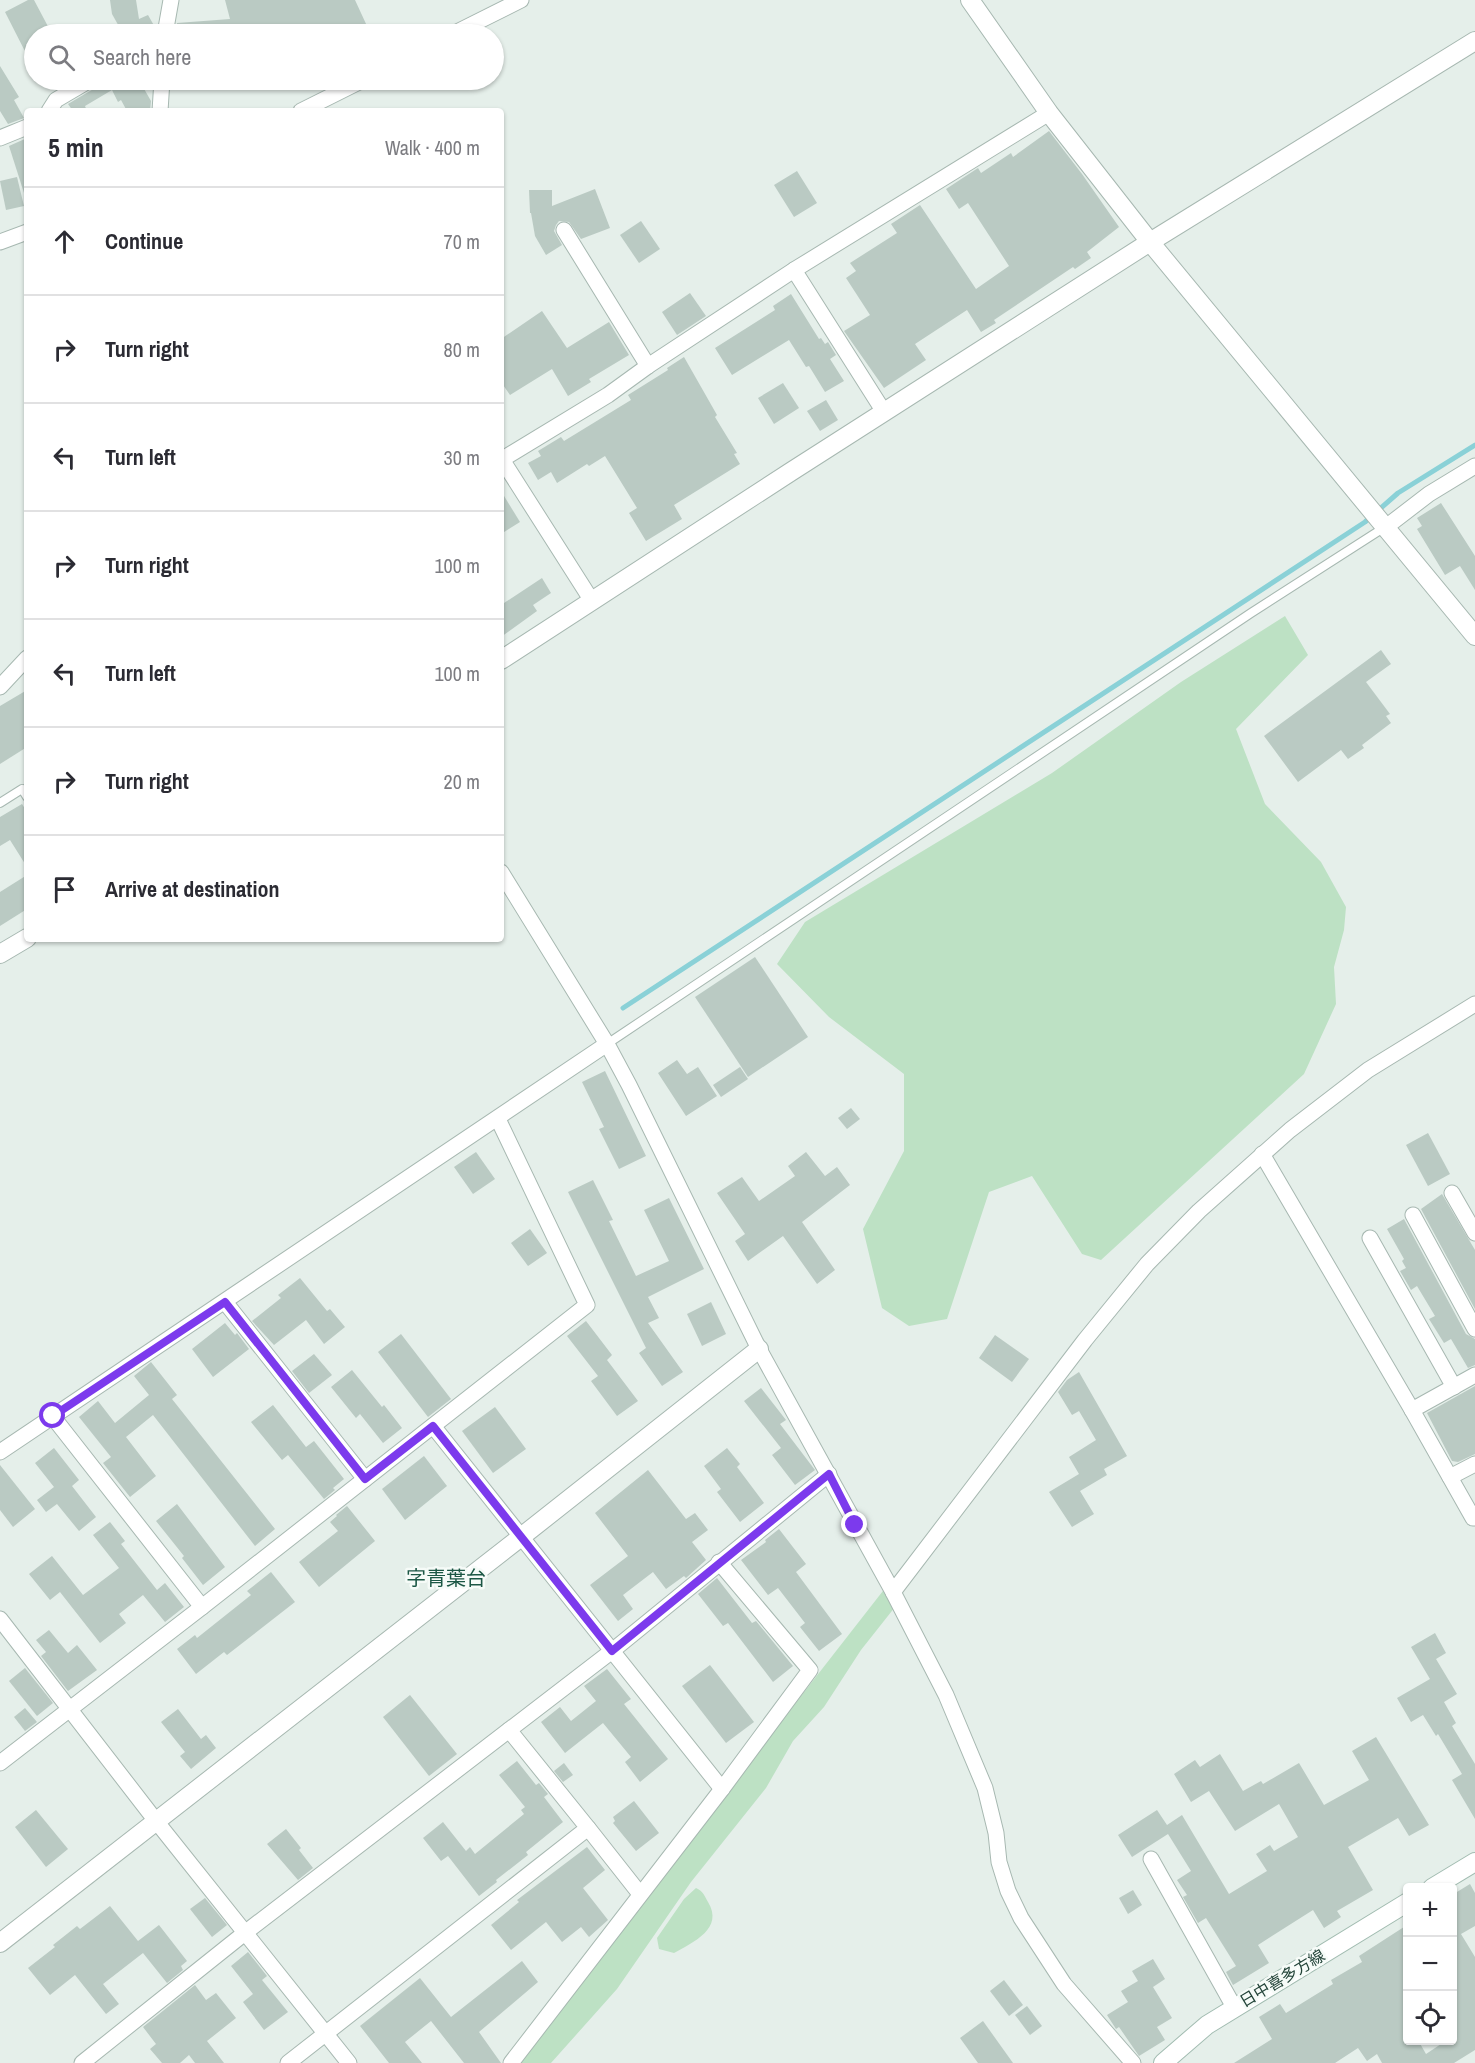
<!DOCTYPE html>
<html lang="en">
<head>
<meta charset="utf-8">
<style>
	:root { --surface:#fff; --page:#f2f2f3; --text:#2b2b33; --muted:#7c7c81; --line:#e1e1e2 }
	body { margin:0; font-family:"Archivo Narrow","Noto Sans JP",sans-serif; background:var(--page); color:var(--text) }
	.controls { position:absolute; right:18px; bottom:18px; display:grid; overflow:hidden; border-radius:6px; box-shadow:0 2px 4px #0004 }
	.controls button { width:54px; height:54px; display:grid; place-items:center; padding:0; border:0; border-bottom:2px solid var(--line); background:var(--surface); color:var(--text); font:30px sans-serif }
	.stop { position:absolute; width:18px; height:18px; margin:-14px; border:4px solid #7c3aed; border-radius:50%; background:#fff }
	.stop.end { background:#7c3aed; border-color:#fff; box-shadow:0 2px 6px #0008 }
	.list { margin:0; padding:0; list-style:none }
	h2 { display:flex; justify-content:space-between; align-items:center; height:78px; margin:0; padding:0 24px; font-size:26px }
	h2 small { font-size:20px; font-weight:400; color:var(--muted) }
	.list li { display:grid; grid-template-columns:39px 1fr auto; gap:18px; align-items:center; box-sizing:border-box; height:108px; padding:0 24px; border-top:2px solid var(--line) }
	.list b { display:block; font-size:22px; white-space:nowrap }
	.list em { font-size:20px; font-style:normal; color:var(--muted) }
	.icon { flex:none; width:33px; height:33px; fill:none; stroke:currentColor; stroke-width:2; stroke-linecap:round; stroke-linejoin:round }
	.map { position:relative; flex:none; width:1475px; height:2063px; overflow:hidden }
	.search { position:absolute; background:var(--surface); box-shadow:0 2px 4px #0004; left:24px; top:24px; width:480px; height:66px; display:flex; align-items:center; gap:15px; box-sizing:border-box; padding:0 21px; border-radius:33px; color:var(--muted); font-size:22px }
	.panel { position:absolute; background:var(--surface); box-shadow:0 2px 4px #0004; left:24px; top:108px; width:480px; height:834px; border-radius:6px }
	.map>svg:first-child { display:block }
	.green { fill:#bde1c4 }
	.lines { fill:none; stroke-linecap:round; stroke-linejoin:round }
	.stream { stroke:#8ad1d7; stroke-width:5 }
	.building { fill:#bacac3 }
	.service-casing { stroke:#a7b8b1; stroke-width:10 }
	.minor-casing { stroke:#a7b8b1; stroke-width:17 }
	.tertiary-casing { stroke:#a7b8b1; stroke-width:20 }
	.secondary-casing { stroke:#a2bcb1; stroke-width:20 }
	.service { stroke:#fff; stroke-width:8 }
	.minor { stroke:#fff; stroke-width:15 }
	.tertiary { stroke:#fff; stroke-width:18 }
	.secondary { stroke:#fff; stroke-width:18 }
	.route { stroke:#7c3aed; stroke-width:8 }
	.labels { text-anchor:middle; stroke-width:5; stroke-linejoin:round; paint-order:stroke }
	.street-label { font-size:16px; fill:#224338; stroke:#f6fbf8 }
	.quarter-label { font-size:20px; fill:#1c5745; stroke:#f6fbf8 }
</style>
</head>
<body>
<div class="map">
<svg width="1475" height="2063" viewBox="0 0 1475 2063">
	<rect width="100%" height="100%" fill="#e5efea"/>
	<g class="green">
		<polygon points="1285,616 1308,655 1236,729 1265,804 1321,862 1346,907 1344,930 1334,967 1336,1004 1304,1074 1101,1260 1082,1254 1032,1176 989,1192 947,1319 909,1326 882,1308 863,1229 904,1151 904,1074 829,1017 777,964 805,922 1052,773 1181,682"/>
		<polygon points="886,1587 895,1607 861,1650 824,1707 793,1741 766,1788 691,1882 617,1989 551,2063 521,2063 670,1864"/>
		<path d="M696,1888C703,1891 704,1895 708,1902C724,1928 694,1942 674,1953L659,1949L657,1938L684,1899Z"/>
	</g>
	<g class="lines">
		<polyline class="stream" points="623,1008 1365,522 1398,493 1475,445"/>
	</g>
	<g class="building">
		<polygon points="28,0 34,0 52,34 34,34 34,69 5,12"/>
		<polygon points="110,0 136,0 139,19 148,15 156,29 156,34 113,34 121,30 112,14"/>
		<polygon points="225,0 355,0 367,26 348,34 176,34 177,23 230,19"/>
		<polygon points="0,66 19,97 14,100 24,118 8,124 0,111"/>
		<polygon points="100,80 139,80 151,101 150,111 127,111 121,100 118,102 112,90 85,106 87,111 73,111 68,104 95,88"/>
		<polygon points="1049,131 1082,174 1119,227 1087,252 1091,258 1075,269 1073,267 994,320 996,323 981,332 967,310 915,344 926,360 884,388 844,331 870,315 846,278 856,271 850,263 897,233 891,224 920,205 976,289 1009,266 968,203 959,209 946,189 978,168 981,173 1011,153 1013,157"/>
		<polygon points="27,138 27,192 24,193 9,146"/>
		<polygon points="797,171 817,203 794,217 774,185"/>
		<polygon points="17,177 24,206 6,210 0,181"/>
		<polygon points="595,189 610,228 581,239 569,222 559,221 556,225 554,231 562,245 546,255 535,236 531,213 530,213 529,190 552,190 552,206"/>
		<polygon points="641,221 660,249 639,263 620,235"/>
		<polygon points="690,293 706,316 677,335 662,312"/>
		<polygon points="791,294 819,339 821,338 825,344 828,342 836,355 830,359 844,381 825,392 809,366 806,367 789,340 732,375 715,348 775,310 773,306"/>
		<polygon points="542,311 567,348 609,322 629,355 589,379 591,382 568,396 552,369 510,395 501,382 501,339"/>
		<polygon points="684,357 717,415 715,417 737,453 734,454 740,464 674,505 682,519 646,541 629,513 637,508 605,456 589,466 587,464 557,483 551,472 538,480 528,463 541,456 538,451 561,437 564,441 631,400 628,395 668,370 667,368"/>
		<polygon points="783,383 799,408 774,424 758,398"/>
		<polygon points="826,400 838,420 820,431 807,411"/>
		<polygon points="501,491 520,522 501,534"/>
		<polygon points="1441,503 1475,556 1475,590 1460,566 1445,575 1417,529 1422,526 1417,518"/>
		<polygon points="542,578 551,593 533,605 537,611 501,637 501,605"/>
		<polygon points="1381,650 1391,664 1366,682 1390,714 1386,716 1391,723 1362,745 1364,748 1348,759 1341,750 1298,782 1264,736"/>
		<polygon points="27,690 27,747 0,764 0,706"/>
		<polygon points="22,804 27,812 27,867 10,840 0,846 0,817"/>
		<polygon points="27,875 27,909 0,926 0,892"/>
		<polygon points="755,957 808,1037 748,1077 695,997"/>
		<polygon points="677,1060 687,1074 698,1067 717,1096 686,1116 658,1073"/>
		<polygon points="740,1067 748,1079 721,1097 713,1085"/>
		<polygon points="605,1071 646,1156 619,1169 599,1129 604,1127 582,1082"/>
		<polygon points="851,1108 860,1119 847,1129 838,1118"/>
		<polygon points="1428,1133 1450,1174 1428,1186 1406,1145"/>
		<polygon points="476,1152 495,1179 473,1194 454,1167"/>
		<polygon points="806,1152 825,1176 837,1167 850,1185 802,1222 835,1270 817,1284 783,1236 748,1261 735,1241 745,1234 717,1193 742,1177 759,1201 795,1176 788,1166"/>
		<polygon points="593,1180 613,1220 609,1221 636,1276 669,1261 644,1210 669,1198 704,1269 648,1297 659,1318 648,1323 683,1372 662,1386 639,1353 646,1348 568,1192"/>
		<polygon points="1442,1194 1475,1250 1475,1309 1421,1209"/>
		<polygon points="1404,1219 1466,1334 1475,1339 1475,1365 1468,1368 1451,1339 1444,1343 1429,1319 1435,1316 1417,1286 1411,1290 1400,1271 1406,1268 1402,1261 1404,1259 1387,1229"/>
		<polygon points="530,1229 547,1253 528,1266 511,1243"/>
		<polygon points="300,1278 327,1311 330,1309 345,1327 324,1344 306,1320 274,1345 252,1321 281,1298 278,1295"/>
		<polygon points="711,1302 726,1334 702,1346 687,1314"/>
		<polygon points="586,1321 612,1355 607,1360 638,1401 617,1416 591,1381 598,1376 567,1336"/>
		<polygon points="225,1323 235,1335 237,1333 249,1349 213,1377 192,1349"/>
		<polygon points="401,1334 451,1399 428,1417 378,1352"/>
		<polygon points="995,1335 1029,1359 1012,1382 979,1358"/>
		<polygon points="314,1354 332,1375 309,1393 292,1371"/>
		<polygon points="151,1362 177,1395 172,1399 275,1529 255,1546 153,1415 126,1437 156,1476 130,1497 103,1463 111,1457 79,1417 98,1401 115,1423 149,1395 134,1376"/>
		<polygon points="352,1370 382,1407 384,1405 402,1428 383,1443 360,1414 356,1418 331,1387"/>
		<polygon points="1079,1372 1127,1456 1104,1469 1107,1475 1080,1491 1094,1514 1072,1527 1049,1492 1079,1474 1069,1457 1096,1440 1079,1411 1072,1415 1058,1392 1067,1380"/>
		<polygon points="1475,1386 1475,1454 1458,1462 1452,1461 1427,1413"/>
		<polygon points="761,1388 786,1420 780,1424 815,1470 795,1485 772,1455 781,1448 744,1401"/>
		<polygon points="273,1405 306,1447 314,1441 344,1479 333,1488 335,1490 324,1499 288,1455 282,1460 251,1422"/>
		<polygon points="495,1407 526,1449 493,1473 462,1431"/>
		<polygon points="54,1448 79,1480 72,1486 96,1517 79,1531 57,1504 46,1512 37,1500 54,1487 35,1463"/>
		<polygon points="727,1448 740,1464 737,1467 764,1503 740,1522 717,1492 721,1489 704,1466"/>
		<polygon points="424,1456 447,1486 405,1520 382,1489"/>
		<polygon points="0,1465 35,1509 13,1527 0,1510"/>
		<polygon points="648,1470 686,1519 695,1513 708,1530 692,1542 706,1560 686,1578 684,1576 666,1589 653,1572 623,1595 633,1609 618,1621 590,1585 628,1556 595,1513"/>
		<polygon points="177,1504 225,1567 203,1585 182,1558 184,1556 156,1521"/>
		<polygon points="347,1506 375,1541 319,1587 299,1562 338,1531 330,1522 337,1516 336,1515"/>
		<polygon points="110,1522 125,1541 121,1544 157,1590 165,1583 184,1607 165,1622 143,1595 119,1614 126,1623 100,1643 60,1592 50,1600 29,1574 52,1556 83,1595 119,1568 93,1535"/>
		<polygon points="779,1529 806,1564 796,1572 842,1634 819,1651 800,1627 805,1623 778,1588 768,1595 741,1560 766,1542 765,1540"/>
		<polygon points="271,1572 295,1602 227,1655 224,1652 196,1674 177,1649 195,1635 197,1638 251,1595 247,1591"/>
		<polygon points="717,1578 752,1623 756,1621 793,1666 773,1682 728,1623 723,1626 698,1594"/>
		<polygon points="49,1630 68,1653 77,1645 97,1670 68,1691 41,1656 46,1652 36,1640"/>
		<polygon points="1435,1633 1446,1653 1436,1659 1457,1694 1444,1702 1456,1723 1452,1726 1475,1764 1475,1819 1452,1780 1462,1774 1438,1734 1436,1736 1423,1715 1411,1722 1397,1698 1430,1679 1411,1647"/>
		<polygon points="710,1665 754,1722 726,1743 682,1686"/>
		<polygon points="25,1668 53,1703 37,1716 9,1681"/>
		<polygon points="607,1669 631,1699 624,1704 668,1759 640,1782 625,1762 631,1757 603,1723 565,1753 541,1722 560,1707 571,1721 596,1701 584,1686"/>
		<polygon points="410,1695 457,1754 429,1776 383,1717"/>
		<polygon points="25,1708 37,1722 25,1731 14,1717"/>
		<polygon points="178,1709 201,1739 206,1735 216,1748 191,1769 180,1756 185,1752 161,1722"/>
		<polygon points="1376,1737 1429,1825 1409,1836 1398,1818 1348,1847 1373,1890 1337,1911 1341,1917 1324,1928 1313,1910 1258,1945 1269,1963 1233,1985 1226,1972 1236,1966 1206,1918 1198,1923 1183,1897 1187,1895 1177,1880 1191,1871 1168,1834 1132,1857 1118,1835 1157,1810 1167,1825 1182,1815 1229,1894 1267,1871 1256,1854 1270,1845 1274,1851 1298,1837 1279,1804 1235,1831 1209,1791 1191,1802 1174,1774 1195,1760 1200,1767 1220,1754 1243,1791 1261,1781 1263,1784 1299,1763 1324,1805 1369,1780 1352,1751"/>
		<polygon points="517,1761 536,1785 539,1783 548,1794 544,1797 563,1822 526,1852 528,1855 496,1880 497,1882 479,1896 448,1856 441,1861 423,1838 443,1822 466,1851 470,1847 475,1854 524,1814 521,1810 525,1807 499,1775"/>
		<polygon points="564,1763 573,1775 563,1782 554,1771"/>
		<polygon points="634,1801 659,1833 636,1851 613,1823 615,1821 613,1817"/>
		<polygon points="36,1810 68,1849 46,1867 15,1827"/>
		<polygon points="286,1829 301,1848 299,1850 313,1868 298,1880 267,1844"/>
		<polygon points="587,1847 605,1870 583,1888 608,1920 589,1937 581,1927 562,1942 546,1922 511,1950 491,1925 519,1902 517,1900"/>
		<polygon points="1470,1884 1475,1893 1475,1926 1461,1934 1475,1957 1475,2050 1454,2063 1382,2063 1377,2054 1367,2061 1358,2048 1335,2063 1234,2063 1272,2039 1259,2017 1280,2004 1286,2013 1333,1984 1331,1980 1362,1962 1359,1956 1407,1925 1407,2040 1418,2040 1426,2054 1447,2040 1452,2040 1452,1895"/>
		<polygon points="1133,1890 1142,1905 1128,1914 1119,1898"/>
		<polygon points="205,1898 227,1925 212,1937 190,1909"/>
		<polygon points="110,1906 138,1941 159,1925 187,1961 181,1966 183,1970 167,1983 143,1953 103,1984 119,2004 106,2014 75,1975 50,1995 28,1968 55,1947 53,1945 77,1926 80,1929"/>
		<polygon points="248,1952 267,1976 262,1980 288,2012 264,2030 243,2002 253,1994 231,1966"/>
		<polygon points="1153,1959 1165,1979 1153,1987 1172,2018 1157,2027 1165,2040 1139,2056 1119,2027 1116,2029 1107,2015 1128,2002 1121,1991 1138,1981 1132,1971"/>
		<polygon points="522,1961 538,1982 479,2032 501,2063 464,2063 431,2021 405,2042 422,2063 389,2063 360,2026 420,1978 451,2017"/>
		<polygon points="1004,1980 1023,2005 1009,2016 990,1991"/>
		<polygon points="195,1985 206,2000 216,1993 236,2018 207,2041 224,2063 195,2063 189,2055 180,2063 162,2063 150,2049 156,2044 143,2027"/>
		<polygon points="1027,2006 1042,2026 1030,2035 1015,2015"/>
		<polygon points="983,2021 1013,2063 978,2063 960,2038"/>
	</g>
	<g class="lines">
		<g class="service-casing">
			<g id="service">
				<polyline points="0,803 22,789 27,797"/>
				<polyline points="607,1044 1251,613 1385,527"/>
			</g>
		</g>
		<g class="minor-casing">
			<g id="minor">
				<polyline points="165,34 171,0"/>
				<polyline points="453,34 521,0"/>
				<polyline points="49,111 56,100 90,80"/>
				<polyline points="160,111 162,80"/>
				<polyline points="301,111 363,80"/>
				<polyline points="0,138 27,127"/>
				<polyline points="564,230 648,366"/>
				<polyline points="0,242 27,232"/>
				<polyline points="794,270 884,412"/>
				<polyline points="501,458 592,601"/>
				<polyline points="501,460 608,395 648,366 794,270 1049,113"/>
				<polyline points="1386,527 1429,494 1475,466"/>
				<polyline points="0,687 27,658"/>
				<polyline points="501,872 607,1044 629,1085 759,1349 893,1592 946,1695 985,1788 996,1833 999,1862 1008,1891 1021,1918 1064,1984 1133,2063"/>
				<polyline points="1262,1154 1412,1410 1473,1518 1475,1518"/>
				<polyline points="1452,1193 1475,1233"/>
				<polyline points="1413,1215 1475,1329"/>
				<polyline points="1370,1238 1454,1387"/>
				<polyline points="225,1302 365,1479"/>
				<polyline points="1412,1410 1475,1375"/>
				<polyline points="53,1417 202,1607"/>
				<polyline points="433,1426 722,1789"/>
				<polyline points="0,1452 607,1044"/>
				<polyline points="1450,1477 1475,1464"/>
				<polyline points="893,1592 1085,1340 1147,1264 1199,1211 1290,1130 1368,1070 1475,1004"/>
				<polyline points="0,1619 156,1821 349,2063"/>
				<polyline points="0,1763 202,1607 587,1305 498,1119"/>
				<polyline points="588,1828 640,1894"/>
				<polyline points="1151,1859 1234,2007"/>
				<polyline points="82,2063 246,1932 612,1651 829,1474"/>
				<polyline points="288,2063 588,1828 509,1730"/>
				<polyline points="511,2063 722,1789 810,1670 719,1562"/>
			</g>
		</g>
		<g class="tertiary-casing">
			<g id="tertiary">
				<polyline points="970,0 1049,113 1150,242 1475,636"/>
				<polyline points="501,660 792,471 1150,242 1475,41"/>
				<polyline points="0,954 27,938"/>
				<polyline points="0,1943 521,1537 759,1349"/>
			</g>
		</g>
		<g class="secondary-casing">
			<g id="secondary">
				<polyline points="1432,1888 1475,1862"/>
				<polyline points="1163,2063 1207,2025 1408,1902"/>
			</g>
		</g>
		<use href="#service" class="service"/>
		<use href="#minor" class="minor"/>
		<use href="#tertiary" class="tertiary"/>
		<use href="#secondary" class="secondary"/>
	</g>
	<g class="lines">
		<polyline class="route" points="53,1416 225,1302 365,1479 433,1426 612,1651 829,1474 855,1525"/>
	</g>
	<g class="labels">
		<g class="street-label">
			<text transform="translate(1282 1978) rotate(-31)" y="6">日中喜多方線</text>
		</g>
		<g class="quarter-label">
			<text x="446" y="1585">字青葉台</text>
		</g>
	</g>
</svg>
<div class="controls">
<button>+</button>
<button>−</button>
<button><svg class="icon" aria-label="locate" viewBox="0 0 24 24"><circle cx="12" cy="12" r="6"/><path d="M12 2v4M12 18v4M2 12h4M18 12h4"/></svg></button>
</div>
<div class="stop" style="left:53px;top:1416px"></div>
<div class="stop end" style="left:855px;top:1525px"></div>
<div class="search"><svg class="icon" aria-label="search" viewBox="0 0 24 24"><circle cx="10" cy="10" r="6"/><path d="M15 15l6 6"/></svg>Search here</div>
<section class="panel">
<h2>5 min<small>Walk · 400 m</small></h2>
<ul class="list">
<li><svg class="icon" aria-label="ahead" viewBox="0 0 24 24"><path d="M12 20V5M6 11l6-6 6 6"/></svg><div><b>Continue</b></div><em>70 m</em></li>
<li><svg class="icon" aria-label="right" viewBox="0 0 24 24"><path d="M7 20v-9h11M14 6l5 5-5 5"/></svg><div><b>Turn right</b></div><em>80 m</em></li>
<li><svg class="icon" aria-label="left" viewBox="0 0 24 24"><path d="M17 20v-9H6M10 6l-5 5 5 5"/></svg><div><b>Turn left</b></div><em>30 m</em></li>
<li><svg class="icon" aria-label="right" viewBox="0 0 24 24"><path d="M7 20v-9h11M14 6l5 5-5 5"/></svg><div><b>Turn right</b></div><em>100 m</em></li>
<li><svg class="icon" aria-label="left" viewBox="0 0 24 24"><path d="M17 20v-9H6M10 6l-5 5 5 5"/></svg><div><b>Turn left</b></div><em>100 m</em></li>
<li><svg class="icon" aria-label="right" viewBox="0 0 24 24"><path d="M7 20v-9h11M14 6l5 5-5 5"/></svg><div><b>Turn right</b></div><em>20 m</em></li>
<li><svg class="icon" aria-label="arrive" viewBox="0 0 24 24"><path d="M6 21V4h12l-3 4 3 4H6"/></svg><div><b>Arrive at destination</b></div></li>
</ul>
</section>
</div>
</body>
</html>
